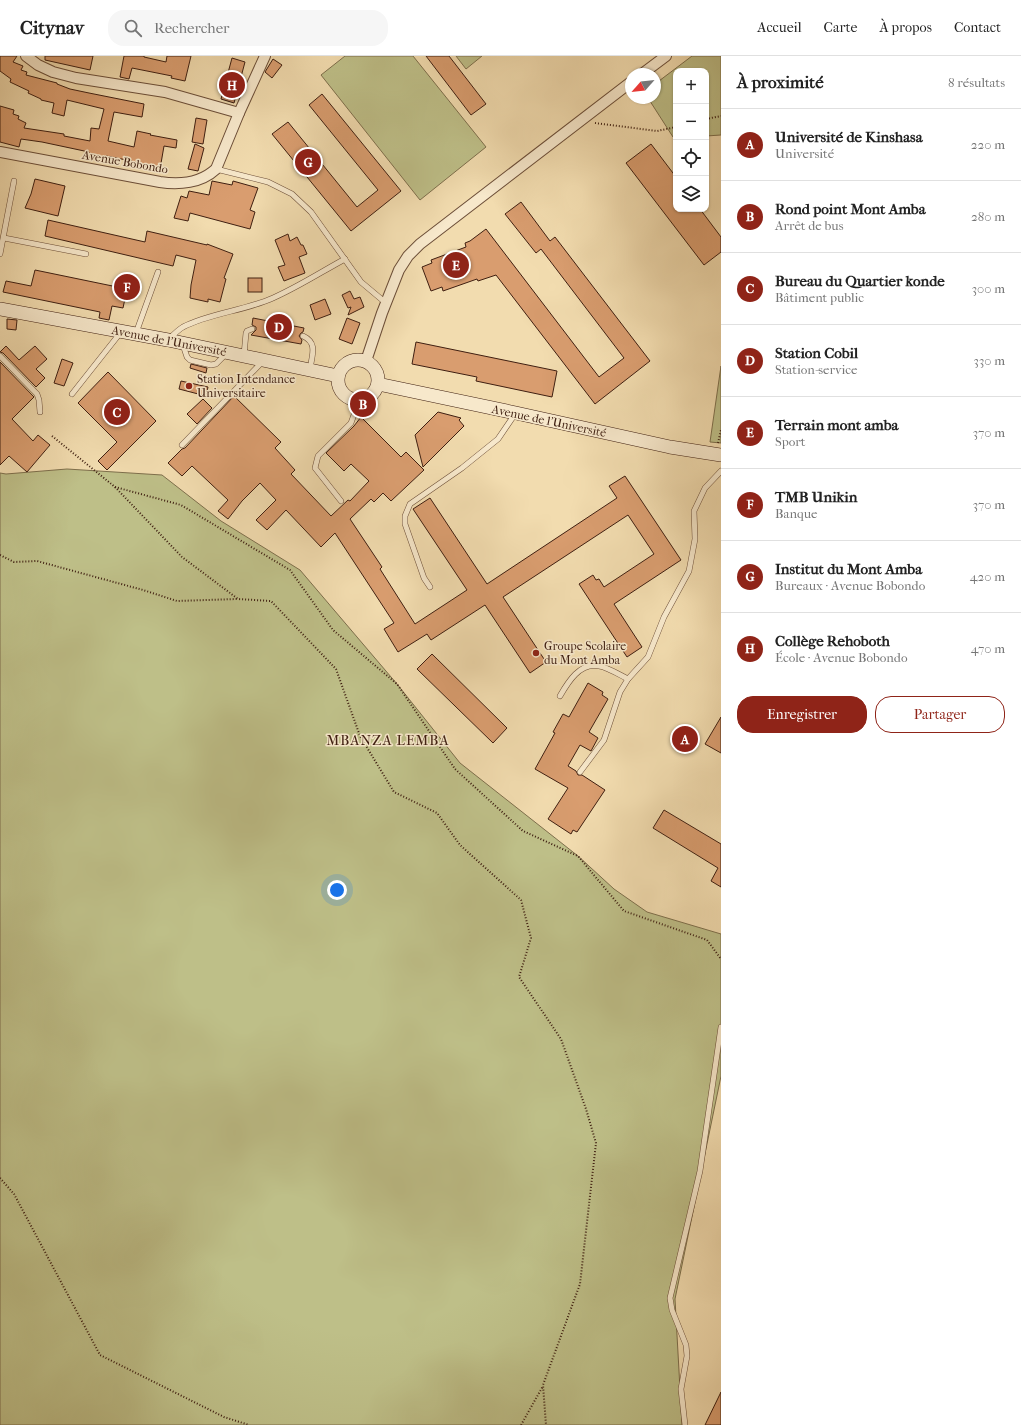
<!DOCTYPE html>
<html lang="fr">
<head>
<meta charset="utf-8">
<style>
	:root { --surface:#fff; --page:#f6f6f6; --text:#222; --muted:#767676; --line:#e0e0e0; --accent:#8f2418 }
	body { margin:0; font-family:"IM FELL French Canon",serif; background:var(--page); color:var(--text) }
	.controls { position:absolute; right:12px; top:12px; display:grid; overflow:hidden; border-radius:8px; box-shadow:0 1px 3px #0004 }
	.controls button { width:36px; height:36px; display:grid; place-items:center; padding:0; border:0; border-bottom:1px solid var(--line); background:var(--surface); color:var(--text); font:20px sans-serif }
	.compass { position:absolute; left:625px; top:12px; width:36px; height:36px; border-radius:50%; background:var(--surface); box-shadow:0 1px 3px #0004; rotate:243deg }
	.you { position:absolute; left:337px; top:834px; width:14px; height:14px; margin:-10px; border:3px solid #fff; border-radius:50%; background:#1a73e8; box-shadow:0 0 0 6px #1a73e833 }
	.badge { display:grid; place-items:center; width:26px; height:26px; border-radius:50%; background:var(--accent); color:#fff; font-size:13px; font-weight:700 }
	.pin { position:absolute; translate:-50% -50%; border:2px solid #fff; box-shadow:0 1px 4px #0006 }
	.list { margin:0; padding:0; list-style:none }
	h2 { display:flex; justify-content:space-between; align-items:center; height:52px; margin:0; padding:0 16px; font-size:17px }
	h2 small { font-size:13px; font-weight:400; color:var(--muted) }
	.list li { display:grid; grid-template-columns:26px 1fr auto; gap:12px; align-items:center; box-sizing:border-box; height:72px; padding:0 16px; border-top:1px solid var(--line) }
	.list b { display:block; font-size:15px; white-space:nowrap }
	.list p { margin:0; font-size:13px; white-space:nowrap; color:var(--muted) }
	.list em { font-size:13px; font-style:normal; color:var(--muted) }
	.actions { display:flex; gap:8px; padding:12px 16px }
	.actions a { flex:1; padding:9px 0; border:1px solid var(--accent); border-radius:16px; text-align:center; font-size:14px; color:var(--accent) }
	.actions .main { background:var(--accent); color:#fff }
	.icon { flex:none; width:22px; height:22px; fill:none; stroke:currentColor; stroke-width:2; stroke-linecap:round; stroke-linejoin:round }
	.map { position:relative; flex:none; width:721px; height:1369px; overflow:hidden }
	header { display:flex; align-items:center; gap:24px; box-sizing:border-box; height:56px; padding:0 20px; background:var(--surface); border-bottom:1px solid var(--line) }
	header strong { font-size:19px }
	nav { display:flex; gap:22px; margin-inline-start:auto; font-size:14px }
	.search { width:280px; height:36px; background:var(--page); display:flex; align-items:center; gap:10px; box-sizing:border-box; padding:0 14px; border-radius:16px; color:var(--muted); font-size:15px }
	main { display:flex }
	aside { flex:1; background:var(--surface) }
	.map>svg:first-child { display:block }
	.green { fill:#bebf88; stroke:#7e6f4c }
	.building { fill:#d99d6f; stroke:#3f1f11 }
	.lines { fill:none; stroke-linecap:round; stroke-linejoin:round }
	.lane-casing { stroke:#6c4e38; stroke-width:6 }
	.street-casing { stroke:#6c4e38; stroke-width:12 }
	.secondary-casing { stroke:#3f1f11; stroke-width:14 }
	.path { stroke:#3f1f11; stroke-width:2; stroke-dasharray:1 2; stroke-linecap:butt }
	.lane { stroke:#f7e8cb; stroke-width:5 }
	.street { stroke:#f7e8cb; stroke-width:10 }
	.secondary { stroke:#f7e8cb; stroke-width:13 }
	.poi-dot { fill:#8f2418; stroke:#f7e8cb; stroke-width:1.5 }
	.labels { text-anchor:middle; stroke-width:3; stroke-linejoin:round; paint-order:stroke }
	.street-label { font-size:12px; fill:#3f1f11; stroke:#f7e8cb }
	.poi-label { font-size:12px; fill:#3f1f11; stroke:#f7e8cb; text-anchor:start }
	.quarter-label { font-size:14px; letter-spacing:1px; fill:#3f1f11; stroke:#f7e8cb }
</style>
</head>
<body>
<header>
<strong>Citynav</strong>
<div class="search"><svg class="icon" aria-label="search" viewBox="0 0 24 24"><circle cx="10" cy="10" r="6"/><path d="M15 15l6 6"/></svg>Rechercher</div>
<nav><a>Accueil</a><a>Carte</a><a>À propos</a><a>Contact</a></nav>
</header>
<main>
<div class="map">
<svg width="721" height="1369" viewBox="0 0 721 1369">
	<rect width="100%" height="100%" fill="#f2dcaf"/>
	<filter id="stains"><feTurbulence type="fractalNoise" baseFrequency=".005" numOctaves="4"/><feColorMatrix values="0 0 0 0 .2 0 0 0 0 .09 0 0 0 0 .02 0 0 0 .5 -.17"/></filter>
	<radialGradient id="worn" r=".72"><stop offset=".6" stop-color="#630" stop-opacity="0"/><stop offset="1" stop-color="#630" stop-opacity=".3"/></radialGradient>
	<g class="green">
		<polygon points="345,0 413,0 486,91 420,144 321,19"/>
		<polygon points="456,0 482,0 466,13"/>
		<polygon points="692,0 721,0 721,79 706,80 706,15 676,15 676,81 673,81 648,42 655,42 655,28"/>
		<polygon points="721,310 721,387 710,386"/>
		<polygon points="67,413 162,419 221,465 300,514 397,628 460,707 578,800 614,833 647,856 721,878 721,1020 675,1243 682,1369 0,1369 0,417 6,418"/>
	</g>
	<g class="building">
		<polygon points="0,0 17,0 13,6 23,10 21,14 27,16 26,19 57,27 57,28 70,33 89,37 144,48 142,61 114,56 108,85 134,91 137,75 151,78 150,79 177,84 176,92 164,90 160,113 131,107 132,105 106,100 106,104 88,101 89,96 42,86 21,83 19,91 0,86 0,50 14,54 13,58 19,60 18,63 26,67 24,72 64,78 64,80 90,85 91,72 99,73 104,53 67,44 64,60 52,57 54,47 41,44 41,43 28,37 29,35 10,26 11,23 0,15"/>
		<polygon points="45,0 93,0 90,14 45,4"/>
		<polygon points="124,0 144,0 144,1 166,6 167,0 191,0 185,25 171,22 172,20 132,12 129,23 120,21"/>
		<polygon points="426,0 449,0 486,48 471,59"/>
		<polygon points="232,2 245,6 234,47 221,43"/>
		<polygon points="273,3 282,9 272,22 265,16"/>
		<polygon points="322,38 401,135 351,175 272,78 288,66 357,151 378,134 309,49"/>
		<polygon points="196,62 207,64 203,88 192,86"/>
		<polygon points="195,88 204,92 198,115 188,113"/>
		<polygon points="651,88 676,121 676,153 700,153 721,181 721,196 704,209 626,107"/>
		<polygon points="35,123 65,130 58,160 25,152 31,138"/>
		<polygon points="212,125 232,129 233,125 258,132 250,154 255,156 250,173 190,157 188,165 174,162 181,140 187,142 189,135 209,139"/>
		<polygon points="521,146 550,185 555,181 650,305 595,348 496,219 478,225 477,223 443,235 442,231 431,235 422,211 432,207 431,204 466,191 465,187 470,185 486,173 599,321 624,302 541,193 536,197 505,158"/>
		<polygon points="48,164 145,186 147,175 207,189 207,188 233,198 224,222 226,223 220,246 208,243 208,246 190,242 191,229 196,204 176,199 173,210 45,180"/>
		<polygon points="288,178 290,185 297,181 301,189 303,189 307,198 299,201 305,217 284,225 278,211 285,209 275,184"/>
		<polygon points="35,214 127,233 123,252 112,250 109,264 99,262 100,256 3,236 6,225 31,230"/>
		<rect x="248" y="222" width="14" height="14"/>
		<polygon points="350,235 354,243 360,241 364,251 348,259 351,251 348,252 342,239"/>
		<polygon points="325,243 331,258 315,264 310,249"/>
		<polygon points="253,262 304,272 303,276 301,277 299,280 302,284 301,288 251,279 256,274 256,271 252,269"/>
		<polygon points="347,262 360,267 352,288 339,283"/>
		<polygon points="7,263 17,264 16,274 7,273"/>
		<polygon points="416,286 557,315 552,341 476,325 477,321 412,308"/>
		<polygon points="6,290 19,304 35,290 47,303 36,313 45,322 36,331 3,297 0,296"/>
		<polygon points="62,303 73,307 64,330 54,327"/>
		<polygon points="0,306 34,341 12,363 33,385 38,379 50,389 27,416 9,400 0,409"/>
		<polygon points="191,308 207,312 206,317 190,312"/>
		<polygon points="108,316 156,365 107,414 98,405 117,386 78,347"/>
		<polygon points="181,325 208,331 206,340 179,333"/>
		<polygon points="234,340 281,386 275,392 295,414 291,418 331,460 348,444 350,445 369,425 351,408 344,415 326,397 354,370 361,361 401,401 406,396 424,414 391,445 383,437 374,446 371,443 350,463 382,511 380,513 415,568 467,534 413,453 430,442 487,528 617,442 609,430 625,420 681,504 614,548 642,591 627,601 579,528 593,519 596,524 599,523 604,531 654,498 628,459 503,541 546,606 530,617 485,549 431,584 427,578 398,596 384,573 394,567 335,477 321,491 286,454 267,474 256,464 276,444 260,427 242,445 228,463 218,455 228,444 192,410 182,420 168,407 182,393 185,392"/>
		<polygon points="203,343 212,352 197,368 187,358"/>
		<polygon points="438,356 461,362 459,364 464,370 423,411 415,379"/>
		<polygon points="432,598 507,672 493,687 417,613"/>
		<polygon points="588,627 603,636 602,639 608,643 589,676 598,682 591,695 580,689 568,710 576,715 578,719 582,719 605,734 577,776 573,774 571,778 548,763 568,732 535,713 555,677 553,676 563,658 569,661"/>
		<polygon points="721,661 721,697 705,688"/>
		<polygon points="664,754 721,788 721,831 711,825 718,812 653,772"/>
		<polygon points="721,1336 721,1369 705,1369"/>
	</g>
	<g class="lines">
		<g class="lane-casing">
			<g id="lane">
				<polyline points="216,113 268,126 292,138 311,156 361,226 386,247"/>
				<polyline points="4,182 86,198"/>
				<polyline points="0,198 14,125"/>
				<polyline points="136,277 158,216"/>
				<path d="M303,280C318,287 312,299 310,313"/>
				<path d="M169,283C173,279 178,274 183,271C210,257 244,255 273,242C298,231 321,216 345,203"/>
				<polyline points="183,289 187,301 190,304 211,309 216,308 227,297"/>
				<polyline points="244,299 246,277 247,275 252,273"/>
				<polyline points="0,300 37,338 39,344 40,356"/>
				<polyline points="72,338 121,276"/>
				<polyline points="182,389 263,305"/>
				<polyline points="341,445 315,412 318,400 351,367 355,356 354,343"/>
				<polyline points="430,531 424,522 405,468 405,460 410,448 462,412 498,383 515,358"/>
				<path d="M560,640C568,626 580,606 599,610C607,611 620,619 628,623"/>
				<polyline points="580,716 604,684 620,636 628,623 648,601 664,561 689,515 695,483 694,455 705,432 721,415"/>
				<polyline points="685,1369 681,1333 687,1300 686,1289 672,1254 670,1242 700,1115 721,971"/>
			</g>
		</g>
		<g class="street-casing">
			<g id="street">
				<polyline points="26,0 38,9 53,16 76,22 165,36 239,57"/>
				<polyline points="642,18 666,0"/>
				<path d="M0,96L160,126C179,129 201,127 216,113L239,57L265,0"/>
				<polyline points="366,305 382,257 399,214 408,200 420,188 631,26"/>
			</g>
		</g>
		<g class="secondary-casing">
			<g id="secondary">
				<polyline points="0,253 168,284 338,320"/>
				<circle cx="358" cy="324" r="20"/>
				<polyline points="378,328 516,357 670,391 721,399"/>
			</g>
		</g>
		<g class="path">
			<polyline points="706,63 721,60"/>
			<polyline points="595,67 657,75 676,71"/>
			<polyline points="52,380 115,431 181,449 290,514 333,574 397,628 455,713 523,775 578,800 624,855 707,884 721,903"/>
			<polyline points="718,387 721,374"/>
			<polyline points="115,431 182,501 238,543 271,545 336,613 360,680 394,736 437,757 460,789 521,844 531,882 519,921 561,983 586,1053 596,1087 580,1228 543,1329 546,1369"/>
			<polyline points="0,499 14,506 37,505 143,534 177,545 237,543"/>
			<polyline points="0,1122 14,1138 100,1299 224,1361 249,1369"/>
			<polyline points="521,1369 543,1330"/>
		</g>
		<use href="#lane" class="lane"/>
		<use href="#street" class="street"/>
		<use href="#secondary" class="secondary"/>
	</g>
	<g class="poi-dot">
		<circle cx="189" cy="330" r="4"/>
		<circle cx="536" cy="597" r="4"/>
	</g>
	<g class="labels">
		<g class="street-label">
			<text transform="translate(125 106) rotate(10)" y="4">Avenue Bobondo</text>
			<text transform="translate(169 285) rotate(11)" y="4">Avenue de l'Université</text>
			<text transform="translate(549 365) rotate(12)" y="4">Avenue de l'Université</text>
		</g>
		<g class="poi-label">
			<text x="197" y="327">Station Intendance<tspan x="197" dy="14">Universitaire</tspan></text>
			<text x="544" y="594">Groupe Scolaire<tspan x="544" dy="14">du Mont Amba</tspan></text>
		</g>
		<g class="quarter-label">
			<text x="388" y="689">MBANZA LEMBA</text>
		</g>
	</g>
	<rect width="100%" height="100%" filter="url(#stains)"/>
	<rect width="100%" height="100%" fill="url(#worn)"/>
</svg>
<div class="controls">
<button>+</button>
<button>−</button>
<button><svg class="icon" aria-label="locate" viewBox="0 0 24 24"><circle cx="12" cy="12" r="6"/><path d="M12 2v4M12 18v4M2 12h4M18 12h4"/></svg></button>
<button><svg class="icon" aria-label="layers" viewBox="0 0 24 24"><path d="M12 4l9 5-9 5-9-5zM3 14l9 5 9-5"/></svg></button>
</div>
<svg class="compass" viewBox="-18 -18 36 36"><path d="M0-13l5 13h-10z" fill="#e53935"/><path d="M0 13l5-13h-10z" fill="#767676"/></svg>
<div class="you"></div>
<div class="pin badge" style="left:685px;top:683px">A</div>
<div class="pin badge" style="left:363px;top:348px">B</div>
<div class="pin badge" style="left:117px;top:356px">C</div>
<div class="pin badge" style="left:279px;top:271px">D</div>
<div class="pin badge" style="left:456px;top:209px">E</div>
<div class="pin badge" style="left:127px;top:231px">F</div>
<div class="pin badge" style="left:308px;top:106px">G</div>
<div class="pin badge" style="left:232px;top:29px">H</div>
</div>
<aside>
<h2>À proximité<small>8 résultats</small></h2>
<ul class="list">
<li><span class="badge">A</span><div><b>Université de Kinshasa</b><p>Université</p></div><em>220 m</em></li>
<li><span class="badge">B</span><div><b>Rond point Mont Amba</b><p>Arrêt de bus</p></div><em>280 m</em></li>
<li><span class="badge">C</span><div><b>Bureau du Quartier konde</b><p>Bâtiment public</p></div><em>300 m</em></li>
<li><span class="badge">D</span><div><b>Station Cobil</b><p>Station-service</p></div><em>330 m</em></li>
<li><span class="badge">E</span><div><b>Terrain mont amba</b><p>Sport</p></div><em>370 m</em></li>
<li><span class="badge">F</span><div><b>TMB Unikin</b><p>Banque</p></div><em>370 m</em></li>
<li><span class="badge">G</span><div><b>Institut du Mont Amba</b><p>Bureaux · Avenue Bobondo</p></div><em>420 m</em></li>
<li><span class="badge">H</span><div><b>Collège Rehoboth</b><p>École · Avenue Bobondo</p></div><em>470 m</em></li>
</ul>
<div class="actions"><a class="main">Enregistrer</a><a>Partager</a></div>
</aside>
</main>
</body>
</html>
